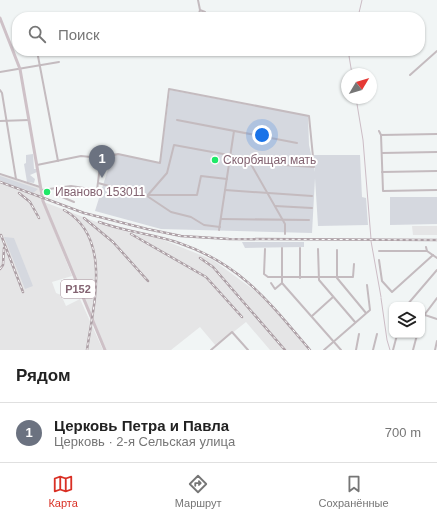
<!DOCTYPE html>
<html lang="ru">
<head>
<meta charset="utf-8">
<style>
	:root { --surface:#fff; --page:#f6f6f6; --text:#222; --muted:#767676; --line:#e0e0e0; --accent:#d93025 }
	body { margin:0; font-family:Arial,sans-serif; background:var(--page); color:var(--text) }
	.controls { position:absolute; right:12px; bottom:12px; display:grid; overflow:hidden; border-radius:8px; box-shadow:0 1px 3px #0004 }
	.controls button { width:36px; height:36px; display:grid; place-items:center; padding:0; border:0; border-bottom:1px solid var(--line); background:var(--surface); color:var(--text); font:20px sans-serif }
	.compass { position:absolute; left:341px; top:68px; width:36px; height:36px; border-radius:50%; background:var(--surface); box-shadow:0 1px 3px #0004; rotate:52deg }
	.you { position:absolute; left:262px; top:135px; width:14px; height:14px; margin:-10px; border:3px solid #fff; border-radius:50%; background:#1a73e8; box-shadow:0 0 0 6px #1a73e833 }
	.badge { display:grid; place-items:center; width:26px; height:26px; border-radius:50%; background:var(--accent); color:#fff; font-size:13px; font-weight:700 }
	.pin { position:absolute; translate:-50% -33px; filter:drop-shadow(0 1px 2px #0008) }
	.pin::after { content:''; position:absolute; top:21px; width:14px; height:12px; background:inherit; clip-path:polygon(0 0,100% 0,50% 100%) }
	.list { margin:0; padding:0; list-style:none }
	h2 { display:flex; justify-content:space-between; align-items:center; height:52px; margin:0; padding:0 16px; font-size:17px }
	h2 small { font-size:13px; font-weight:400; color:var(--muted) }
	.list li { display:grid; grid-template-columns:26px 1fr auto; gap:12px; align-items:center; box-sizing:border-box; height:60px; padding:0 16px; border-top:1px solid var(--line) }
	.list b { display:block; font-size:15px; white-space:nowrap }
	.list p { margin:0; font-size:13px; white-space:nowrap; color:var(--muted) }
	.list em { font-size:13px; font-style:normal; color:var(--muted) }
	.icon { flex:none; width:22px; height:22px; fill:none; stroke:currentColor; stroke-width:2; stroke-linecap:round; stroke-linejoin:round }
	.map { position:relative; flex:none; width:437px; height:350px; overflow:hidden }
	.search { position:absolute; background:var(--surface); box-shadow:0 1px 3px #0004; left:12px; right:12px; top:12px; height:44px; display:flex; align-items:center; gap:10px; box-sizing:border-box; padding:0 14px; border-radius:16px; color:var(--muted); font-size:15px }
	.sheet { height:112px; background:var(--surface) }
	nav { display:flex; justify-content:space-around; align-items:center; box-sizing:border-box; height:56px; border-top:1px solid var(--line); background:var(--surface); font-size:11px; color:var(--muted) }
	nav a { display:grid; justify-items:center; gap:2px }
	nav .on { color:var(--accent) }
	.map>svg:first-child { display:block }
	.built { fill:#e5e5e6 }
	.green { fill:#d5d8df }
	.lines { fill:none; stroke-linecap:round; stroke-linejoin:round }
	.stream { stroke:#ccbcc5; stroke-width:1 }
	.minor { stroke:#c4bbbf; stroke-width:2 }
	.major { stroke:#cec1c7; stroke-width:3 }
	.rail-casing { stroke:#ada0a6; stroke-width:2.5 }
	.rail { stroke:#fff; stroke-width:1; stroke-dasharray:3; stroke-linecap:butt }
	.poi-dot { fill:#1fe868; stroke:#fff; stroke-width:1.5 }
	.labels { text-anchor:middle; stroke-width:4; stroke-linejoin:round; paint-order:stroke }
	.shield { fill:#fff; stroke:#a8929c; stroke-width:1 }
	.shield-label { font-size:11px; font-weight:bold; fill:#836371 }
	.poi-label { font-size:12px; fill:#836371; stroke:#fff; text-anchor:start }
</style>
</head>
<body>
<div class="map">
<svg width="437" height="350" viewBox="0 0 437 350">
	<rect width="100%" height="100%" fill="#f1f5f5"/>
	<g class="built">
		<polygon points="0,175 40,188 42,200 72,276 52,282 56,293 61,295 66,306 80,299 103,350 0,350"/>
		<polygon points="44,202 99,223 134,234 156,237 213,260 262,296 309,350 270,350 246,322 216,346 200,327 171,350 106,350"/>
		<polygon points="412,226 437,226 437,235 413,235"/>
	</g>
	<g class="green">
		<polygon points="170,90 308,116 309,145 315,172 314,155 360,155 362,197 366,198 368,225 318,226 315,178 312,233 161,229 95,211 113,153 160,163"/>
		<polygon points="33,154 34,169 36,169 37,172 30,175 35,179 34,183 27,182 24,164 26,163 26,155"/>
		<polygon points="0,176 38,189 33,193 25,189 21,190 0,180"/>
		<polygon points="390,197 437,197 437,224 390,225"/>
		<polygon points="4,237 14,238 33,286 25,289"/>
		<polygon points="242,242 304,242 304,247 245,248"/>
	</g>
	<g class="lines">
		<g class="stream">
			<polyline points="358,17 362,0"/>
			<polyline points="352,74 349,56 352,54 353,51"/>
			<polyline points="356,98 363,140 371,239"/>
			<polyline points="371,241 381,297"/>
			<polyline points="381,298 387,340 390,350"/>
		</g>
		<g class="minor">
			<polyline points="200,10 205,12 205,17"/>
			<polyline points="198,17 200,10 198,0"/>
			<polyline points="37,51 58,161"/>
			<polyline points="0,72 59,62"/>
			<polyline points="410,75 437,51"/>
			<polyline points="0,90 2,93 16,179"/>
			<polyline points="177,120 297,143"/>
			<polyline points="0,121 29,120"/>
			<polyline points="379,131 381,135 383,191 437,190"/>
			<polyline points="381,135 437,134"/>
			<polyline points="382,153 437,152"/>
			<polyline points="101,158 118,154 160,163 169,89 309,116 314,167 283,165 174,145 167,173 147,196"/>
			<polyline points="248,159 285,224 285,234"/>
			<polyline points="37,165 81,156 101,158 97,190 71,186 42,190"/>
			<polyline points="382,172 437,171"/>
			<polyline points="0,174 40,187"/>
			<polyline points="98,183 147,196 171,212 191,217 204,225 220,227"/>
			<polyline points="55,187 55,194 74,202"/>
			<polyline points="225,190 312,196"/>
			<polyline points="148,195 197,195 201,176 227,179"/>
			<polyline points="275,206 312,208"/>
			<polyline points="221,219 309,220"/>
			<polyline points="219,230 234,131"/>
			<polyline points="426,247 427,251 437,258"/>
			<polyline points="282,248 282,283 341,350"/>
			<polyline points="300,248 300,278"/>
			<polyline points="265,249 264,274 268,277 353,277 354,264"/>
			<polyline points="318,249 319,280 355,322"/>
			<polyline points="337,250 337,278 366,313"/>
			<polyline points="379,251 427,251"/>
			<polyline points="379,260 382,281 392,292 433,255"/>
			<polyline points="271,283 275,289 282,283"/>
			<polyline points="407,305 437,270"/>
			<polyline points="422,314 437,319"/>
			<polyline points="312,316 333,297"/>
			<polyline points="422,318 437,298"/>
			<polyline points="211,350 232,332 248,350"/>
			<polyline points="324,350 370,310 367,285"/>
			<polyline points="356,350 359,334"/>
			<polyline points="373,350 377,334"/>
			<polyline points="393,350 397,335"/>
			<polyline points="413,350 417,335"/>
			<polyline points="435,350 437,341"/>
		</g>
		<polyline class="major" points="0,18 20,69 43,201 105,350"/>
		<g class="rail-casing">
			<g id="rail">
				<polyline points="0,182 84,213 147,229 181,236 229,239 437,240"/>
				<polyline points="19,193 30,202 39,218"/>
				<path d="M64,210C113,237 93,307 87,350"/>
				<polyline points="84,218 113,242 148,281"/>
				<path d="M99,222C126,232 153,234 179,243C241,264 270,303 310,350"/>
				<polyline points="131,234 206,277 242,317"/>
				<polyline points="1,235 23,292"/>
				<polyline points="200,258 213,267 285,350"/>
				<polyline points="0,269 3,265 4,248"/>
			</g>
		</g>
		<use href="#rail" class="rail"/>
	</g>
	<g class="poi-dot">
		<circle cx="215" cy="160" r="4"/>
		<circle cx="47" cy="192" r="4"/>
	</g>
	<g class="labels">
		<rect class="shield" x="61" y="280" width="34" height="18" rx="3"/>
		<g class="shield-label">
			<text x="78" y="293">Р152</text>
		</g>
		<g class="poi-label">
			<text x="223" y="164">Скорбящая мать</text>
			<text x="55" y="196">Иваново 153011</text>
		</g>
	</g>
</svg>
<div class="controls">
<button><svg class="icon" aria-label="layers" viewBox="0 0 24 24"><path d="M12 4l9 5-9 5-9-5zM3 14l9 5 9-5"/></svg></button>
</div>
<svg class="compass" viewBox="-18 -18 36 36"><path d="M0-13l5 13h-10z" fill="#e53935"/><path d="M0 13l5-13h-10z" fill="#767676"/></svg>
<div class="you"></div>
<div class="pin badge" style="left:102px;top:178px;background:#6b7280">1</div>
<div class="search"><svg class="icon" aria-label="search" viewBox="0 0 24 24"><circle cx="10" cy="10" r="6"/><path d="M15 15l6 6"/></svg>Поиск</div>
</div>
<section class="sheet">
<h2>Рядом<small></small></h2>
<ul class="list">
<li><span class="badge" style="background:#6b7280">1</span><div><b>Церковь Петра и Павла</b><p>Церковь · 2-я Сельская улица</p></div><em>700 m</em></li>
</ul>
</section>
<nav>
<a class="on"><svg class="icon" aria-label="map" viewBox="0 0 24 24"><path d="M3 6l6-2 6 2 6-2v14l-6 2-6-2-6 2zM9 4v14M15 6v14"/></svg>Карта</a>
<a><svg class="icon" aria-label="directions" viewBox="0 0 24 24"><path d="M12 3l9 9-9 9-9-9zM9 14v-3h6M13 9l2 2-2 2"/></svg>Маршрут</a>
<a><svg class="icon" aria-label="saved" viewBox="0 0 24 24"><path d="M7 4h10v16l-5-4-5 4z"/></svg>Сохранённые</a>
</nav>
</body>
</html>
